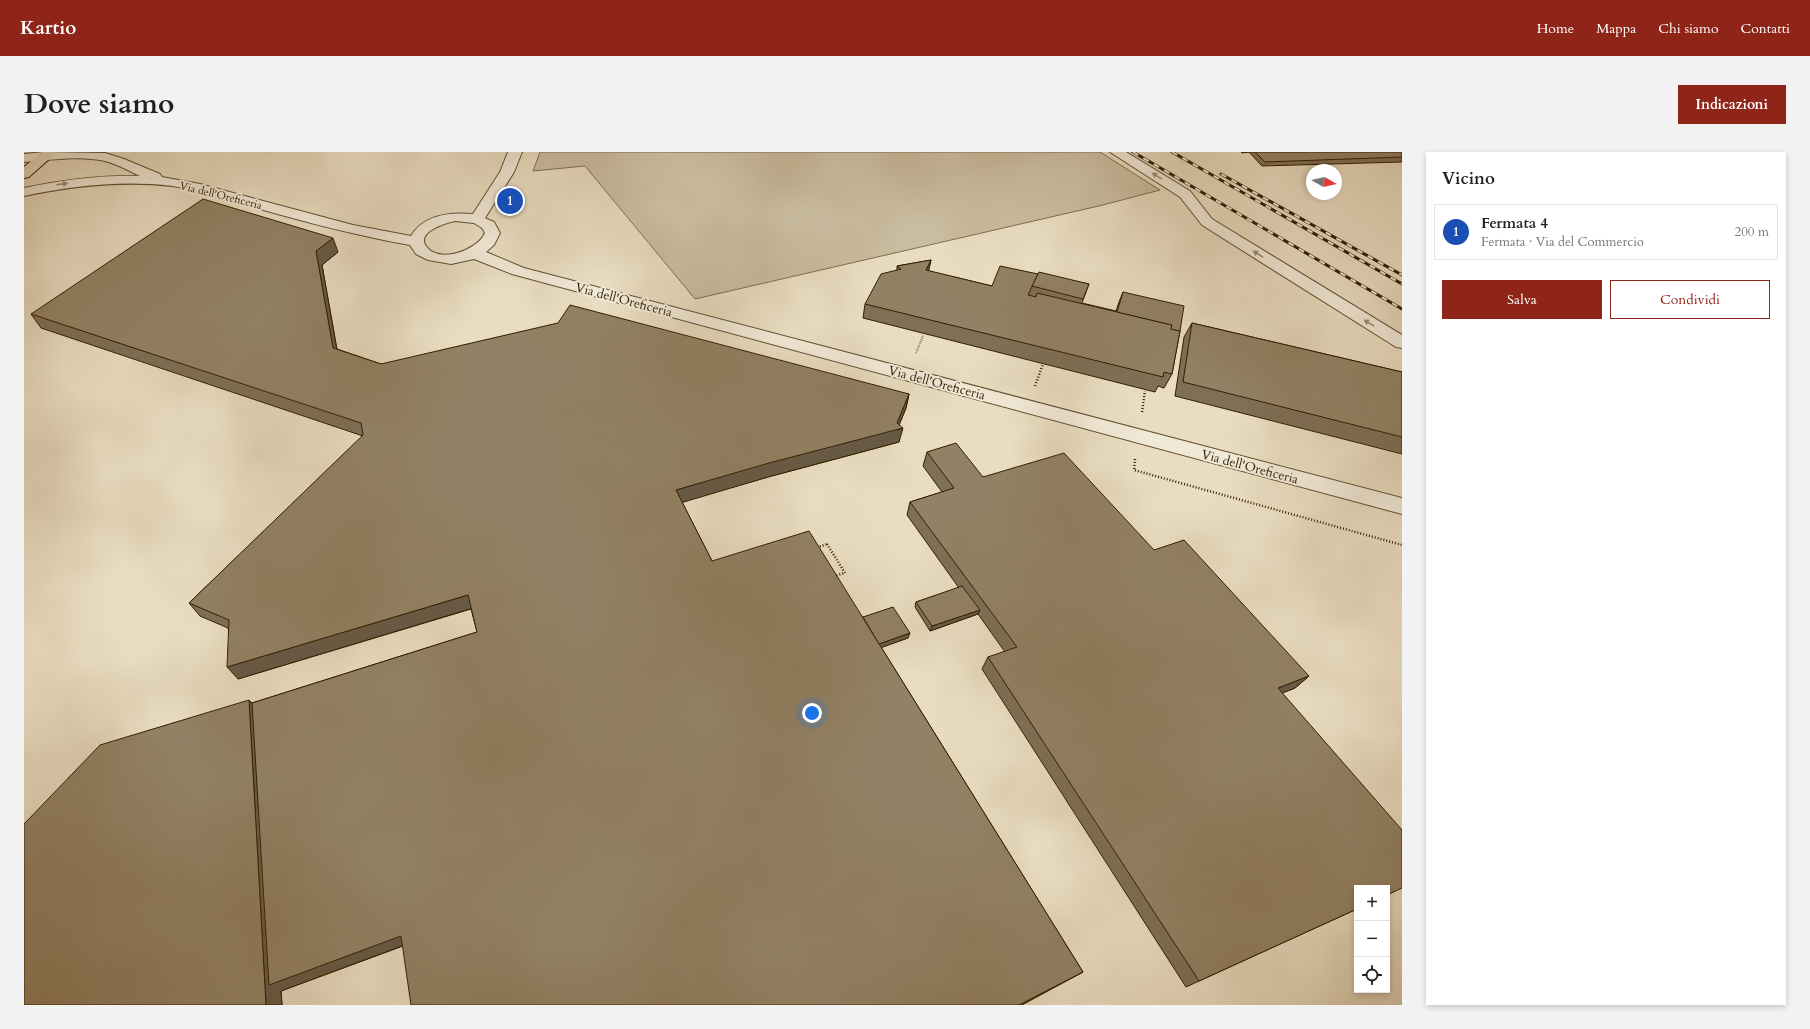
<!DOCTYPE html>
<html lang="it">
<head>
<meta charset="utf-8">
<style>
	:root { --surface:#fff; --page:#f2f2f2; --text:#202124; --muted:#757577; --line:#e0e0e0; --accent:#8f2418 }
	body { margin:0; font-family:Cardo,serif; background:var(--page); color:var(--text) }
	.controls { position:absolute; right:12px; bottom:12px; display:grid; overflow:hidden; border-radius:0px; box-shadow:0 2px 6px #0003 }
	.controls button { width:36px; height:36px; display:grid; place-items:center; padding:0; border:0; border-bottom:1px solid var(--line); background:var(--surface); color:var(--text); font:20px sans-serif }
	.compass { position:absolute; left:1282px; top:12px; width:36px; height:36px; border-radius:50%; background:var(--surface); box-shadow:0 2px 6px #0003; rotate:99deg }
	.you { position:absolute; left:788px; top:561px; width:14px; height:14px; margin:-10px; border:3px solid #fff; border-radius:50%; background:#1a73e8; box-shadow:0 0 0 6px #1a73e833 }
	.badge { display:grid; place-items:center; width:26px; height:26px; border-radius:50%; background:var(--accent); color:#fff; font-size:13px; font-weight:700 }
	.pin { position:absolute; translate:-50% -50%; border:2px solid #fff; box-shadow:0 1px 4px #0006 }
	.list { margin:0; padding:0; list-style:none }
	h2 { display:flex; justify-content:space-between; align-items:center; height:52px; margin:0; padding:0 16px; font-size:17px }
	h2 small { font-size:13px; font-weight:400; color:var(--muted) }
	.list li { display:grid; grid-template-columns:26px 1fr auto; gap:12px; align-items:center; box-sizing:border-box; height:56px; margin:0 8px 8px; padding:0 8px; border:1px solid var(--line); border-radius:0px }
	.list b { display:block; font-size:15px; white-space:nowrap }
	.list p { margin:0; font-size:13px; white-space:nowrap; color:var(--muted) }
	.list em { font-size:13px; font-style:normal; color:var(--muted) }
	.actions { display:flex; gap:8px; padding:12px 16px }
	.actions a { flex:1; padding:9px 0; border:1px solid var(--accent); border-radius:0px; text-align:center; font-size:14px; color:var(--accent) }
	.actions .main { background:var(--accent); color:#fff }
	.icon { flex:none; width:22px; height:22px; fill:none; stroke:currentColor; stroke-width:2; stroke-linecap:round; stroke-linejoin:round }
	.map { position:relative; flex:none; width:1378px; height:853px; overflow:hidden; border-radius:0px }
	header { display:flex; align-items:center; gap:24px; box-sizing:border-box; height:56px; padding:0 20px; background:var(--accent); color:#fff }
	header strong { font-size:19px }
	nav { display:flex; gap:22px; margin-inline-start:auto; font-size:14px }
	.intro { display:flex; align-items:center; justify-content:space-between; box-sizing:border-box; height:96px; padding:0 24px }
	h1 { margin:0; font-size:28px }
	.button { padding:10px 18px; border-radius:0px; background:var(--accent); color:#fff; font-size:14px; font-weight:700 }
	main { display:flex; gap:24px; padding:0 24px }
	aside { flex:1; background:var(--surface); border-radius:0px; box-shadow:0 2px 6px #0003 }
	.map>svg:first-child { display:block }
	.green { fill:#cabda0; stroke:#7e6e50 }
	.lines { fill:none; stroke-linecap:round; stroke-linejoin:round }
	.minor-casing { stroke:#604e30; stroke-width:2 }
	.major-casing { stroke:#331e00; stroke-width:2 }
	.path-far1 { stroke:#331e00; stroke-width:2; stroke-dasharray:0.5 1.5; stroke-linecap:butt }
	.path { stroke:#331e00; stroke-width:2.5; stroke-dasharray:1 2; stroke-linecap:butt }
	.minor { fill:#f1e9d7; fill-rule:evenodd }
	.major { fill:#e9ddc1; fill-rule:evenodd }
	.rail-casing { stroke:#331e00; stroke-width:3 }
	.rail { stroke:#f1e9d7; stroke-width:2; stroke-dasharray:6; stroke-linecap:butt }
	.wall { fill:#7e6f56; stroke:#331e00 }
	.shaded-wall { fill:#665a46; stroke:#331e00 }
	.building { fill:#928164; stroke:#331e00 }
	.oneway { fill:#9c8e76 }
	.labels { text-anchor:middle; stroke-width:4; stroke-linejoin:round; paint-order:stroke }
	.far-street-label { font-size:11px; fill:#331e00; stroke:#f1e9d7 }
	.street-label { font-size:13px; fill:#331e00; stroke:#f1e9d7 }
</style>
</head>
<body>
<header>
<strong>Kartio</strong>
<nav><a>Home</a><a>Mappa</a><a>Chi siamo</a><a>Contatti</a></nav>
</header>
<div class="intro"><h1>Dove siamo</h1><a class="button">Indicazioni</a></div>
<main>
<div class="map">
<svg width="1378" height="853" viewBox="0 0 1378 853">
	<rect width="100%" height="100%" fill="#e9ddc1"/>
	<filter id="stains"><feTurbulence type="fractalNoise" baseFrequency=".005" numOctaves="4"/><feColorMatrix values="0 0 0 0 .2 0 0 0 0 .09 0 0 0 0 .02 0 0 0 .5 -.17"/></filter>
	<radialGradient id="worn" r=".72"><stop offset=".6" stop-color="#630" stop-opacity="0"/><stop offset="1" stop-color="#630" stop-opacity=".3"/></radialGradient>
	<polygon class="green" points="516,0 1076,0 1136,38 1079,53 671,147 561,14 509,19"/>
	<g class="lines">
		<g class="minor-casing">
			<g id="minor">
				<path d="M20,0L81,1L100,7L136,22L138,25L176,32L329,73L387,84C400,62 426,60 449,62L476,20L484,0H498L490,20L461,66L470,70L476,81L470,93L462,100L500,116L1378,346V362L488,122L450,107L427,112L404,108L392,102L386,93C335,84 285,71 236,57C207,49 177,38 148,34C98,28 48,34 0,44V36C38,28 77,23 116,24C105,19 93,12 81,9C55,3 27,8 0,10V2ZM431,69L450,71L458,76L461,81C453,99 414,112 402,94C392,80 422,71 431,69Z"/>
				<polygon points="1086,0 1102,0 1166,39 1188,67 1378,183 1378,196 1372,195 1178,73 1156,45"/>
			</g>
		</g>
		<g class="major-casing">
			<polygon id="major" points="18,0 33,0 5,25 0,26 0,15"/>
		</g>
		<polyline class="path-far1" points="892,201 899,184"/>
		<g class="path">
			<polyline points="1011,234 1019,212"/>
			<polyline points="1118,260 1121,239"/>
			<polyline points="1111,307 1110,318 1378,393"/>
			<polygon points="803,392 821,421 803,426 786,398"/>
		</g>
		<use href="#minor" class="minor"/>
		<use href="#major" class="major"/>
		<g class="rail-casing">
			<g id="rail">
				<polyline points="1109,0 1378,157"/>
				<polyline points="1148,0 1378,132"/>
				<polyline points="1197,22 1378,123"/>
			</g>
		</g>
		<use href="#rail" class="rail"/>
	</g>
	<g class="wall">
		<polygon points="1217,0 1378,0 1378,10 1238,14 1225,0 1218,1"/>
		<polygon points="314,100 298,113 313,197 357,212 885,242 882,256 875,273 875,290 744,325 658,350 688,409 839,465 884,486 857,495 1059,820 1048,826 379,794 257,839 258,853 0,853 225,548 228,551 453,480 447,457 214,527 204,476 176,464 165,451 339,284 17,176 7,162"/>
		<polygon points="907,108 904,119 968,134 1014,122 1065,132 1058,151 1092,159 1095,150 1099,140 1156,179 1148,222 1140,236 1134,234 1131,240 839,166 841,152 873,118 873,114"/>
		<polygon points="1168,171 1378,220 1378,302 1151,244 1160,185"/>
		<polygon points="903,300 959,325 1130,398 1285,524 1271,536 1258,541 1333,757 1162,835 958,517 964,505 981,500 954,462 906,479 891,455 892,450 935,436 883,363 886,350 918,340 899,314"/>
	</g>
	<g class="shaded-wall">
		<polygon points="309,86 314,100 298,113 315,210 309,196 292,99"/>
		<polygon points="907,108 904,122 902,118"/>
		<polygon points="885,242 882,256 873,278 879,276 875,290 744,325 653,352 652,338 873,271"/>
		<polygon points="444,443 449,456 214,527 203,515"/>
		<polygon points="956,458 954,462 906,479 908,474"/>
		<polygon points="886,481 884,486 848,499 849,494"/>
		<polygon points="1285,524 1271,536 1241,548 1254,536"/>
		<polygon points="225,548 238,563 377,784 386,791 257,839 258,853 242,853"/>
		<polygon points="1059,820 1048,826 998,853 995,853"/>
	</g>
	<g class="building">
		<polygon points="1231,0 1378,0 1378,5 1241,10"/>
		<polygon points="179,47 309,86 292,99 309,196 357,212 534,171 546,153 885,242 873,271 879,276 745,311 652,338 688,409 785,379 1059,820 995,853 387,853 377,784 245,833 228,551 453,480 444,443 203,515 205,468 165,451 339,283 337,271 7,162"/>
		<polygon points="907,108 902,118 968,134 976,114 1014,122 1004,143 1012,145 1013,141 1148,173 1147,177 1156,179 1148,222 1140,220 1139,225 841,152 857,122 877,117 873,114"/>
		<polygon points="1015,120 1065,132 1059,147 1008,134"/>
		<polygon points="1099,140 1160,154 1156,179 1147,177 1148,173 1093,160"/>
		<polygon points="1168,171 1378,220 1378,285 1159,230"/>
		<polygon points="932,291 959,325 1040,301 1130,398 1160,388 1285,524 1254,536 1378,678 1378,736 1363,743 1363,736 1333,736 1333,757 1175,829 964,505 993,495 886,350 930,336 903,300"/>
		<polygon points="938,434 956,458 908,474 892,450"/>
		<polygon points="869,455 886,481 855,492 839,465"/>
		<polygon points="225,548 242,853 0,853 0,672 76,593"/>
	</g>
	<defs><path id="oneway-solid" d="M-6-.8H1V-3.2L6.5 0L1 3.2V.8H-6Z"/></defs>
	<g class="oneway">
		<use href="#oneway-solid" transform="translate(1133 24) rotate(-148)"/>
		<use href="#oneway-solid" transform="translate(38 32) rotate(-7)"/>
		<use href="#oneway-solid" transform="translate(1234 102) rotate(-148)"/>
		<use href="#oneway-solid" transform="translate(1345 171) rotate(-148)"/>
	</g>
	<g class="labels">
		<g class="far-street-label">
			<text transform="translate(197 43) rotate(14)" y="4">Via dell'Oreficeria</text>
		</g>
		<g class="street-label">
			<text transform="translate(600 147) rotate(15)" y="5">Via dell'Oreficeria</text>
			<text transform="translate(913 230) rotate(15)" y="5">Via dell'Oreficeria</text>
			<text transform="translate(1226 314) rotate(15)" y="5">Via dell'Oreficeria</text>
		</g>
	</g>
	<rect width="100%" height="100%" filter="url(#stains)"/>
	<rect width="100%" height="100%" fill="url(#worn)"/>
</svg>
<div class="controls">
<button>+</button>
<button>−</button>
<button><svg class="icon" aria-label="locate" viewBox="0 0 24 24"><circle cx="12" cy="12" r="6"/><path d="M12 2v4M12 18v4M2 12h4M18 12h4"/></svg></button>
</div>
<svg class="compass" viewBox="-18 -18 36 36"><path d="M0-13l5 13h-10z" fill="#e53935"/><path d="M0 13l5-13h-10z" fill="#757577"/></svg>
<div class="you"></div>
<div class="pin badge" style="left:486px;top:49px;background:#1a4fb4">1</div>
</div>
<aside>
<h2>Vicino<small></small></h2>
<ul class="list">
<li><span class="badge" style="background:#1a4fb4">1</span><div><b>Fermata 4</b><p>Fermata · Via del Commercio</p></div><em>200 m</em></li>
</ul>
<div class="actions"><a class="main">Salva</a><a>Condividi</a></div>
</aside>
</main>
</body>
</html>
